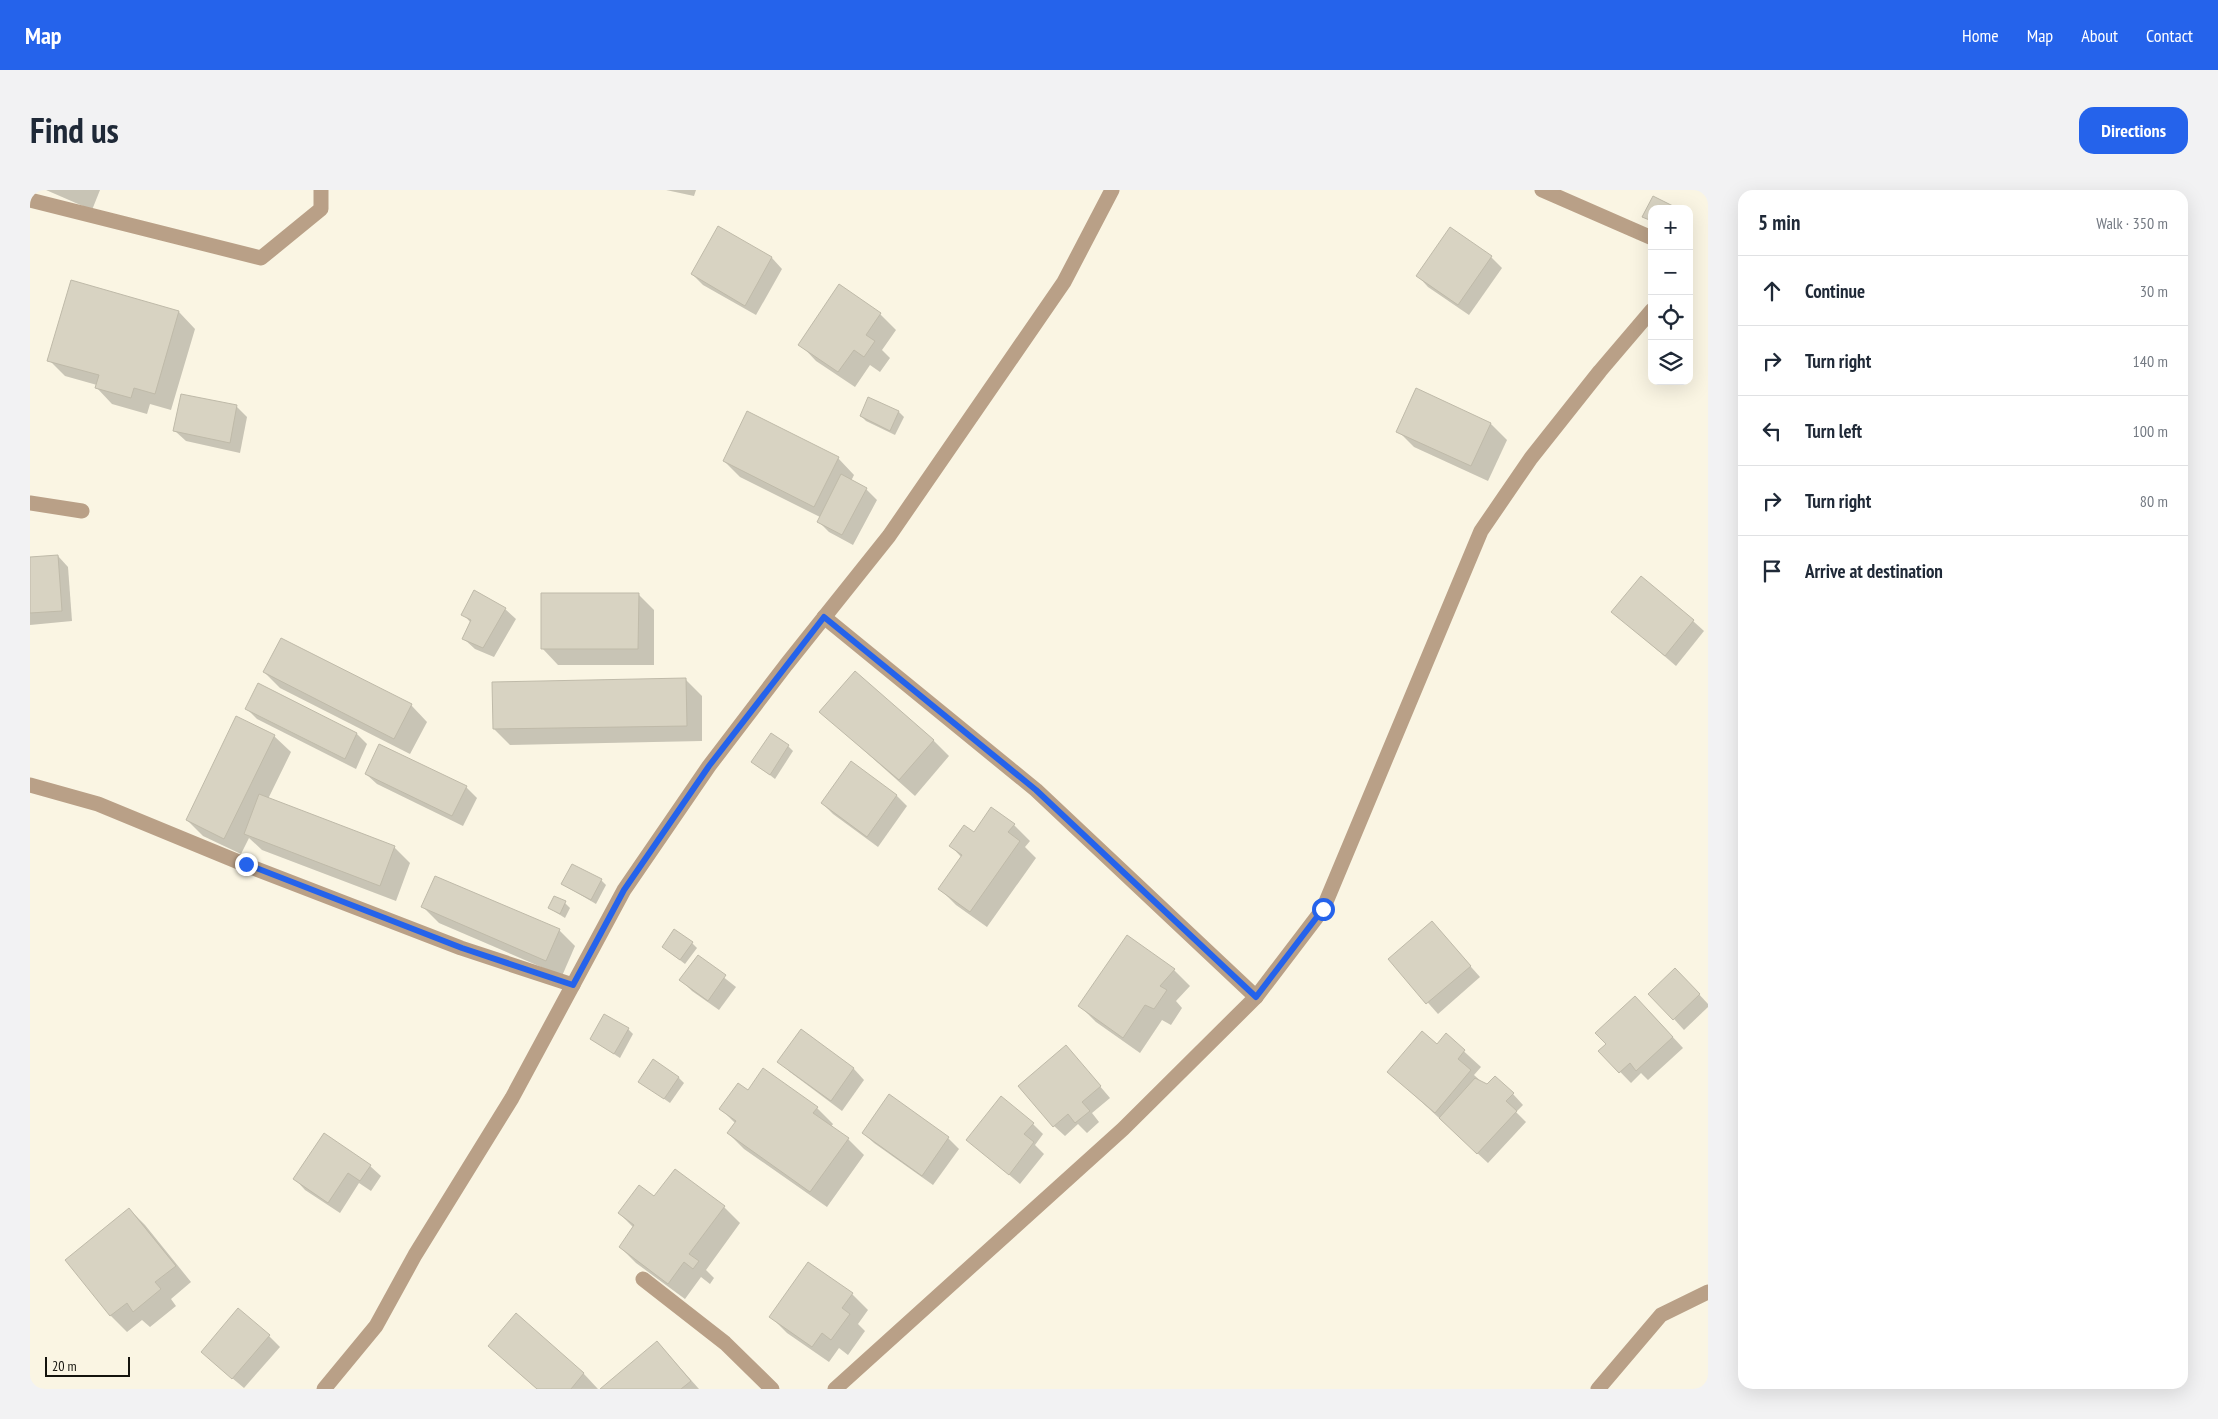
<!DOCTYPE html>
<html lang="en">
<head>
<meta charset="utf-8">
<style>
	:root { --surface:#fff; --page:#f2f2f3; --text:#1f2937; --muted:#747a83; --line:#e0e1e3; --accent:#2563eb }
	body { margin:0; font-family:"PT Sans Narrow",sans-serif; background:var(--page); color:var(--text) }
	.controls { position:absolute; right:15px; top:15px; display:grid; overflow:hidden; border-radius:10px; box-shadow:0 5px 20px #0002 }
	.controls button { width:45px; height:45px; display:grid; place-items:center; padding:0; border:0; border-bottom:1px solid var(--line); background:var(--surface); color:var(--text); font:25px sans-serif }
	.scale { position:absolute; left:15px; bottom:12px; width:85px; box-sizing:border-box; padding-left:5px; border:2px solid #14130d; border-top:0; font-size:14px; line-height:18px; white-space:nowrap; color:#14130d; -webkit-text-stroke:4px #faf5e3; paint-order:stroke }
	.stop { position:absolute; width:15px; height:15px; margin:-11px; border:4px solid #2563eb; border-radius:50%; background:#fff }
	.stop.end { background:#2563eb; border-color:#fff; box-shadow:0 1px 5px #0008 }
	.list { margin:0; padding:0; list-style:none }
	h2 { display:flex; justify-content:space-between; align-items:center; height:65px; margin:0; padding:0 20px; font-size:21px }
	h2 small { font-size:16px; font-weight:400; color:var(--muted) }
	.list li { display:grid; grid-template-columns:32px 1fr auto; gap:15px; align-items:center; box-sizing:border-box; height:70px; padding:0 20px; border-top:1px solid var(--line) }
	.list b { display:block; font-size:19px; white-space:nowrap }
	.list em { font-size:16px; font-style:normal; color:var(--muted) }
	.icon { flex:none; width:28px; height:28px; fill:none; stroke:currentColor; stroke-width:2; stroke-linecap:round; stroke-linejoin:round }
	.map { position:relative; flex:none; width:1678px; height:1199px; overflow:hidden; border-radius:15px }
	header { display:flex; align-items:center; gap:30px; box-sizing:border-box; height:70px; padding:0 25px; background:var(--accent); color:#fff }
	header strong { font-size:24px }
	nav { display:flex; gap:28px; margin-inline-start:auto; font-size:18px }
	.intro { display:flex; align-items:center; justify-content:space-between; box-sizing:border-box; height:120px; padding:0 30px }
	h1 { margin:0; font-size:35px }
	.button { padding:12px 22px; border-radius:15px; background:var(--accent); color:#fff; font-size:18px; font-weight:700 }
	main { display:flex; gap:30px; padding:0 30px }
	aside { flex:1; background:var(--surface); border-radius:15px; box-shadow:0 5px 20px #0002 }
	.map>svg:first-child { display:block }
	.shadow { fill:#0003 }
	.building { fill:#d8d3c2; stroke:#bfbaa9 }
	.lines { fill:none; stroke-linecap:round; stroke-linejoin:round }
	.street { stroke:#b9a087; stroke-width:15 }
	.route { stroke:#2563eb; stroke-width:6 }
</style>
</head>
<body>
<header>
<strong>Map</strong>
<nav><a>Home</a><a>Map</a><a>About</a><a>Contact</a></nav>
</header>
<div class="intro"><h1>Find us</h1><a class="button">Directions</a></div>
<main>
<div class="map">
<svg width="1678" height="1199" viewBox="0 0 1678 1199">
	<rect width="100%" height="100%" fill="#faf5e3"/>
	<g class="shadow">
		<polygon points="16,0 70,0 62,20"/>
		<polygon points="636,0 666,0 664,6"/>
		<polygon points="688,38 742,68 752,79 726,125 673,95 662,84"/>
		<polygon points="1461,67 1472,78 1439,125 1398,97 1388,86"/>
		<polygon points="42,91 149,122 165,139 141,220 120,214 117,224 82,214 66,197 67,195 35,186 19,170"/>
		<polygon points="850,124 866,140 852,160 860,168 850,182 840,175 825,197 786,171 770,154"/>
		<polygon points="1387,200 1461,234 1477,250 1458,291 1384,257 1368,241"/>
		<polygon points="839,209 869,222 874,227 865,245 836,231 831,226"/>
		<polygon points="206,216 217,227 210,263 156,251 145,241"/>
		<polygon points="808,268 824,285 821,291 836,299 847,310 823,355 799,342 788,331 790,327 710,287 694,271"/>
		<polygon points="28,366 38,377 42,431 0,435 0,368"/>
		<polygon points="608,404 624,420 624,475 528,475 512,458"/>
		<polygon points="475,419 486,429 464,467 445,459 434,449 441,433 433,424"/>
		<polygon points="1583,422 1663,431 1674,441 1646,476"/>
		<polygon points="251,449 381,515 397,532 380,564 250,498 234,482"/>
		<polygon points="656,490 672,506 672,551 480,555 464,539"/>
		<polygon points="228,495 327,544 337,554 326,579 227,529 216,518"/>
		<polygon points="791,522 903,550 919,566 885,606"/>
		<polygon points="207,528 244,546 261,562 238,609 364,657 380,673 366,711 232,660 219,648 211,664 173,646 157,630"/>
		<polygon points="758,556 763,561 745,589 723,572"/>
		<polygon points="821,573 867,606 877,616 848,657 803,624 792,613"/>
		<polygon points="336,584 436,597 447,608 433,636 347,594"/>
		<polygon points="984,635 1000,651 995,657 1006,668 957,737 926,715 910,699 932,668 921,656 944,643"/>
		<polygon points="571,690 576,695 566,714 532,694"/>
		<polygon points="535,713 540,718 535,728 519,718"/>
		<polygon points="393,717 529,740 545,756 532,786 409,733"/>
		<polygon points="1402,733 1450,787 1408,824 1360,770"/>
		<polygon points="1097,747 1144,780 1160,796 1146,811 1152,818 1141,835 1132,830 1110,863 1066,832 1050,816"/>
		<polygon points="662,753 667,758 655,774 638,761"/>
		<polygon points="668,767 706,797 689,820 662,801 651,790"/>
		<polygon points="1656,790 1678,814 1678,817 1654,840 1644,829"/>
		<polygon points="1616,818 1653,858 1618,890 1611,883 1601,893 1570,861"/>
		<polygon points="598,839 603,844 590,868 561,849"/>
		<polygon points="771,840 824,879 834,890 812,921 760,882 749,871"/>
		<polygon points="1416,845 1451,877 1444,885 1454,894 1483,904 1493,915 1486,922 1496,932 1458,973 1359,882 1407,856"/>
		<polygon points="1046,868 1080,908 1062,923 1069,932 1057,943 1048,934 1035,946 1024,936"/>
		<polygon points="649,888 654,893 640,913 610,892"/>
		<polygon points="718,901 787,918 803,934 801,937 818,949 834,965 797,1017 714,959 698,943 705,933 691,919"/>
		<polygon points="860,906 918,948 929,959 903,995 844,953 833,943"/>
		<polygon points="1003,934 1013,944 1005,955 1014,964 990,994 938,950"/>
		<polygon points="340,976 351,986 341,1001 329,993 310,1023 275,1000 265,989"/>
		<polygon points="645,981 694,1017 710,1033 676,1080 684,1088 680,1094 671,1087 655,1109 606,1073 590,1057 604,1038 589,1023 625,1008"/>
		<polygon points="99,1019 115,1035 161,1092 141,1109 146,1116 120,1137 112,1130 97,1142 81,1126 37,1070"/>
		<polygon points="822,1104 838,1120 828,1134 835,1141 818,1165 809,1158 799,1172 757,1143 741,1127"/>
		<polygon points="486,1125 554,1184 568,1199 507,1199 476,1172 460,1156"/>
		<polygon points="239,1146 250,1157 214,1198 183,1172"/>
		<polygon points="627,1152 669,1199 572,1199"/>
	</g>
	<g class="building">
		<polygon points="1623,6 1649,19 1622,19 1622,31 1612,27"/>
		<polygon points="688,36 742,67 715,116 661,84"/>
		<polygon points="1420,37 1462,66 1428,115 1386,86"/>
		<polygon points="41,90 149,121 125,204 104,198 101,208 65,198 69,185 17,171"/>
		<polygon points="809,94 851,123 836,145 845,151 834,167 824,160 808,182 768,155"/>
		<polygon points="1386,198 1461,233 1441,276 1366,242"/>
		<polygon points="151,204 207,215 200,253 143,241"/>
		<polygon points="838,207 869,221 860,241 830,226"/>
		<polygon points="717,221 809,267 784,317 693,271"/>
		<polygon points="811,284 837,298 812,345 787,332"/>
		<polygon points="28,365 32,421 0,423 0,367"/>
		<polygon points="1611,386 1664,430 1635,466 1581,422"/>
		<polygon points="444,400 476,418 453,458 432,449 441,430 431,425"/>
		<polygon points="511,403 609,403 608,459 511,459"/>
		<polygon points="251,448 382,514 364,549 233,482"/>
		<polygon points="825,481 904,550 869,590 789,522"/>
		<polygon points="656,488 657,536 463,539 462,492"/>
		<polygon points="228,493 327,543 315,569 215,519"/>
		<polygon points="206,526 245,545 194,649 156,630"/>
		<polygon points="741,543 759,555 740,585 721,572"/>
		<polygon points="349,554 437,596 422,626 335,584"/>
		<polygon points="821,571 867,605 837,647 791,613"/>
		<polygon points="229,604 365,656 350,696 214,644"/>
		<polygon points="961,617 985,634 978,642 990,651 940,722 908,699 932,665 919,656 934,635 944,642"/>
		<polygon points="542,674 572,689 561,710 531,694"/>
		<polygon points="405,686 530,739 516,771 391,717"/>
		<polygon points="524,706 536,711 530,724 518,718"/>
		<polygon points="1402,731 1441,776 1396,814 1358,769"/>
		<polygon points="644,739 663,752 650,770 632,757"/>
		<polygon points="1097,745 1145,779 1130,796 1137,800 1124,819 1115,815 1093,848 1048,816"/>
		<polygon points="668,765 696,785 678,811 649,790"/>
		<polygon points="1645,778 1670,804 1643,830 1618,804"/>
		<polygon points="1605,806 1643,847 1606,881 1600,873 1589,883 1568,861 1576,854 1565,843"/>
		<polygon points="574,824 599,838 584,864 560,849"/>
		<polygon points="771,839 824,878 801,911 747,872"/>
		<polygon points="1392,841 1407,854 1416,843 1435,860 1428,869 1441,880 1405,923 1357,882"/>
		<polygon points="1036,855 1071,896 1052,912 1060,921 1045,933 1038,924 1023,937 988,896"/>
		<polygon points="623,869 649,887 634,909 608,892"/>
		<polygon points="733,878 788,917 783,923 819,948 780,1002 697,943 706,931 689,919 708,893 718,900"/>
		<polygon points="1465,886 1484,903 1476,911 1487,921 1447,964 1409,928 1445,888 1457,894"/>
		<polygon points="859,904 919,947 892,986 832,943"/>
		<polygon points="971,906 1004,933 994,944 1004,952 979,985 936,950"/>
		<polygon points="294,943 341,975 330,991 318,983 298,1013 263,989"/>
		<polygon points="645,979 695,1016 659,1064 669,1071 663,1079 654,1072 638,1094 589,1057 604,1035 588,1023 609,995 624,1006"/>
		<polygon points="99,1018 146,1076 125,1092 131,1099 103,1122 97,1113 80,1126 35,1070"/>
		<polygon points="778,1072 823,1103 812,1118 820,1124 801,1150 792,1143 782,1157 739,1127"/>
		<polygon points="208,1118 240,1145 202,1189 171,1162"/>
		<polygon points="486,1123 554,1183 541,1199 507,1199 458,1156"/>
		<polygon points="627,1151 661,1191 651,1199 570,1199"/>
	</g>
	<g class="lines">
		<g class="street">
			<polyline points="1512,0 1622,48"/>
			<polyline points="0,10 231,68 291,19 291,0"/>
			<polyline points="0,313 52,321"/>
			<polyline points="794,427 1006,600 1226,807 1093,939 805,1199"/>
			<polyline points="0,595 68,614 216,675 431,758 543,795"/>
			<polyline points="1226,807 1293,719 1451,341 1501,268 1570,181 1622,120"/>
			<polyline points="613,1089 695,1153 742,1199"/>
			<polyline points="294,1199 346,1136 385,1065 482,908 594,700 679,576 756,475 859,346 1034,92 1082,0"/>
			<polyline points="1568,1199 1631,1125 1678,1102"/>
		</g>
	</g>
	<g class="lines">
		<polyline class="route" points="216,674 432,758 543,795 594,700 679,576 794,427 1006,600 1226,807 1293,719"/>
	</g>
</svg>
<div class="controls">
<button>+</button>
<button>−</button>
<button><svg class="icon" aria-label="locate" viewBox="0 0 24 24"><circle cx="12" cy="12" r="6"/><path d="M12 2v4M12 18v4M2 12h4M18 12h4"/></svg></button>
<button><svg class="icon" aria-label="layers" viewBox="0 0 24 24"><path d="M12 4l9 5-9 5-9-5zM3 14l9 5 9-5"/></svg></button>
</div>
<div class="scale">20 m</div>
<div class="stop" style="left:1293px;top:719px"></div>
<div class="stop end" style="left:216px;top:674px"></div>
</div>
<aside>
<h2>5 min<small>Walk · 350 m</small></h2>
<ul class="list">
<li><svg class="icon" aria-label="ahead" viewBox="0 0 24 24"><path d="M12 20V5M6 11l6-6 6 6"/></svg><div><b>Continue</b></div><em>30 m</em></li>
<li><svg class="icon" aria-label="right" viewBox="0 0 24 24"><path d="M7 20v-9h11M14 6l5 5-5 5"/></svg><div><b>Turn right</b></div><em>140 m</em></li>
<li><svg class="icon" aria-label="left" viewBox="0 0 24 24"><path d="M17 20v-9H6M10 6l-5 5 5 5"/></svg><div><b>Turn left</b></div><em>100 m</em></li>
<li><svg class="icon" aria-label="right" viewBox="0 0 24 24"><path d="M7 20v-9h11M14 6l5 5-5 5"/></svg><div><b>Turn right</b></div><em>80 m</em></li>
<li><svg class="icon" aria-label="arrive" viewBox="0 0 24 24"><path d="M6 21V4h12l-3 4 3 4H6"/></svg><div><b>Arrive at destination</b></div></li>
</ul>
</aside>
</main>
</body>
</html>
